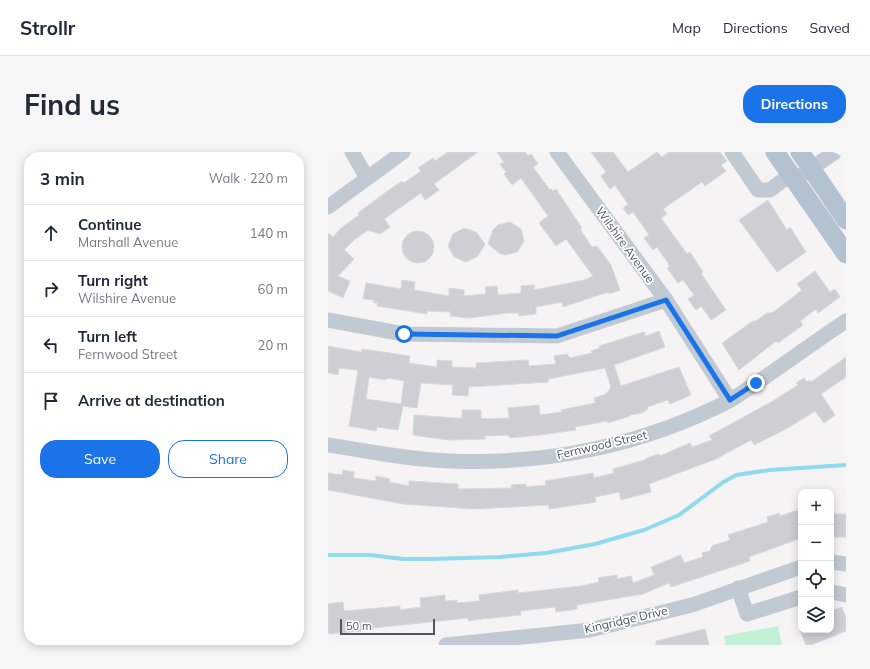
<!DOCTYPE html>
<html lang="en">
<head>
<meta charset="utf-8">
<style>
	:root { --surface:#fff; --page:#f6f6f7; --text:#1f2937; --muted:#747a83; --line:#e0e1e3; --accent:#1a73e8 }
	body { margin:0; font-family:Mulish,sans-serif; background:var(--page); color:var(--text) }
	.controls { position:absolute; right:12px; bottom:12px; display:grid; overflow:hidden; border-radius:8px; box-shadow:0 2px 10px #0003 }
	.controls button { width:36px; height:36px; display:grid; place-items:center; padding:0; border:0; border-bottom:1px solid var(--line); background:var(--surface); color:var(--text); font:20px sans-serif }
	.scale { position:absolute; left:12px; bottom:10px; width:95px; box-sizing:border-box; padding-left:4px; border:2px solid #4a5661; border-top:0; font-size:11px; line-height:14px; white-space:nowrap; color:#4a5661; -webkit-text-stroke:3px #fff; paint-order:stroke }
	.stop { position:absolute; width:12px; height:12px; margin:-9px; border:3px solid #1a73e8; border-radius:50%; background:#fff }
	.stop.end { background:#1a73e8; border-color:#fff; box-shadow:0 1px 4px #0008 }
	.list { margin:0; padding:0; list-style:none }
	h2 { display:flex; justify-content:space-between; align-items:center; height:52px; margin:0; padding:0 16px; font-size:17px }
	h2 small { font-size:13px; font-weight:400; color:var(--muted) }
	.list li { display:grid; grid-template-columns:26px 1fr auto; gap:12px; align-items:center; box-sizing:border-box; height:56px; padding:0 16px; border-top:1px solid var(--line) }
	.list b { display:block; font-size:15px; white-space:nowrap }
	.list p { margin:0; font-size:13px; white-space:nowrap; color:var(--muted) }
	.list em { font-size:13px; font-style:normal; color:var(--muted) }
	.actions { display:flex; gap:8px; padding:12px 16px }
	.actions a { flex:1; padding:9px 0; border:1px solid var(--accent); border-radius:16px; text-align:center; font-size:14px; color:var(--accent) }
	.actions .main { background:var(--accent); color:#fff }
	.icon { flex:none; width:22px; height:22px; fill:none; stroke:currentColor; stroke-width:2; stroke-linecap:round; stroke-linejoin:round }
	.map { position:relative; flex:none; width:518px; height:493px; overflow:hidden; border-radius:16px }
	header { display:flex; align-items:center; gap:24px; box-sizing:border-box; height:56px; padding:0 20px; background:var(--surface); border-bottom:1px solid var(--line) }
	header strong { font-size:19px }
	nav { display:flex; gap:22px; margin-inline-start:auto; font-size:14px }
	.intro { display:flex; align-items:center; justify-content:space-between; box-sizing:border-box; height:96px; padding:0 24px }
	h1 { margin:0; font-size:28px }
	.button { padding:10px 18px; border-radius:16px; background:var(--accent); color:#fff; font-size:14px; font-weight:700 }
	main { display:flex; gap:24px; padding:0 24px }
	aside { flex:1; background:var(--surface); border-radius:16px; box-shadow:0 2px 10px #0003 }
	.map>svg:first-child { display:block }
	.green { fill:#c3f1d5 }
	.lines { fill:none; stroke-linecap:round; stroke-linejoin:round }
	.stream { stroke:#90daee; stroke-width:4 }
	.building { fill:#cdcfd5; stroke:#d7d9de; fill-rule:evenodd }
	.minor { stroke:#c1cad2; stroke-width:15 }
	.major { stroke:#b3c2d1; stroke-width:19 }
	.route { stroke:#1a73e8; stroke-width:5 }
	.labels { text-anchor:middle; stroke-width:3.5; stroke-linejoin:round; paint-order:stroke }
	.street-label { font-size:12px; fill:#4a5661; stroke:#fff }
</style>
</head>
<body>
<header>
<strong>Strollr</strong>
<nav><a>Map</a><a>Directions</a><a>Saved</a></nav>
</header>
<div class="intro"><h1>Find us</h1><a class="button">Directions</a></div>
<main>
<aside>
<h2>3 min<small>Walk · 220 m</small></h2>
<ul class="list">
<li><svg class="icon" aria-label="ahead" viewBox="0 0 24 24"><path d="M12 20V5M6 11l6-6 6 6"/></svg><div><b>Continue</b><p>Marshall Avenue</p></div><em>140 m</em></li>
<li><svg class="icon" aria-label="right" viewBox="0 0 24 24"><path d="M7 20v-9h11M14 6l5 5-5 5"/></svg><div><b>Turn right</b><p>Wilshire Avenue</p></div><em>60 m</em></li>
<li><svg class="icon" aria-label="left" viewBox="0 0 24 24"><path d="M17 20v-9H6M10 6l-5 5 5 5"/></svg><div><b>Turn left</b><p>Fernwood Street</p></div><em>20 m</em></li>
<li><svg class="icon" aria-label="arrive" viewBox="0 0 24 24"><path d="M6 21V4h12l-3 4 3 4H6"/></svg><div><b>Arrive at destination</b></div></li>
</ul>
<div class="actions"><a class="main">Save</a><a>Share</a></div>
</aside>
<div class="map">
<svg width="518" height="493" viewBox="0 0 518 493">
	<rect width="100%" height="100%" fill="#f5f3f3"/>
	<polygon class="green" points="450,474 454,493 398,493 396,484"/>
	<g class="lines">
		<polyline class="stream" points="0,403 42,403 75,407 102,407 172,405 218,401 267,392 316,378 351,363 394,331 408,323 442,318 518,313"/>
	</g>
	<g class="building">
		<polygon points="120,0 150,0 106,32 111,38 97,48 93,41 56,67 62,75 52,82 40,78 26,88 16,98 26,107 10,124 22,129 15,146 0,139 0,81 5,85 12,77 31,63 30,61 58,40 74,29 76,31 93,19 90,16 105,6 107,9"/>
		<polygon points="169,0 197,0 200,4 203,2 210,12 205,15 222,38 223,37 225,39 228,37 254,76 252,77 264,95 269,94 283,113 292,138 281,142 280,140 235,155 234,150 208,155 208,162 191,164 191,161 179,161 141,166 122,164 123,160 99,159 99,162 49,154 50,151 46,151 46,148 35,147 38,131 73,137 74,128 87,130 86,138 121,144 121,136 136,138 136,144 158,142 157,135 169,134 170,143 193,141 193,134 206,133 206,138 257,128 265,124 238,87 228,94 211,71 220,64 193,26 184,33 176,22 178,20 172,12 176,10"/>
		<polygon points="263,0 285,0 300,20 329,0 334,5 341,0 392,0 399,9 393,13 398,19 377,34 374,30 335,57 339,62 333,66 359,102 362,100 375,120 373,121 378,129 398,158 383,168 373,154 368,158 360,147 366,143 355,128 350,131 339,116 342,114 329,95 325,98 316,86 321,83 305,60 300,63 295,56 300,52 287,33 282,37 273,24 278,20"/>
		<polygon points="440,48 459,78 462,75 478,100 449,120 411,68"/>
		<polygon points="182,70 193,77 196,89 189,100 177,103 171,101 160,92 165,78 170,73"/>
		<polygon points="136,76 148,80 157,92 150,104 138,110 126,105 120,94 125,82"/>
		<circle cx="90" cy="95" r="16"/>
		<polygon points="487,119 502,140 507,137 512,145 490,161 488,157 472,169 475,173 450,191 448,189 411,218 394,191 425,169 426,170 439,161 444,161 474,138 469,132"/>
		<path d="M331,179L337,195L286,213L293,234L351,215L363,243L342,252L340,248L319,255L320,257L314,261L302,263V264L280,271L279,269L273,270L247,275L248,278L212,283L182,286L180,283L157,284V287L121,288L91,284L85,283L86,263L128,266H134V258H153V266L158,267L181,266L180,256L211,253L212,263L234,260L233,258L267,251L266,246L278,242L283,235L277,216L220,227L221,230L141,235L140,244L124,243L125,233L93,231L89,256L75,254L70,278L49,275L48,279L21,274L30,218L11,216L10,223L0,221V194L33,200L34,197L82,204L81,211L109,215V208L124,209V215L148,216V211L200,208L201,214L228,212L226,204L239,202L242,206L264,201L263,199L272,196L271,194L316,180L318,184ZM41,225L57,228L60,226L76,229L73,252L38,247Z"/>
		<polygon points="518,205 518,225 493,242 507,263 496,271 487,259 460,276 426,293 423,288 388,307 321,332 323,340 293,348 291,340 267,345 268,350 221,357 221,353 147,357 75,352 0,338 0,321 14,323 15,318 26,320 25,326 48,329 48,324 62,327 61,330 81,334 81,329 130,332 130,337 184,336 183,333 198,332 198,335 218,333 217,329 265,321 266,326 286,321 285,317 317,308 317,307 331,302 332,304 362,291 364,295 384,288 381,284 445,249 470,233 468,231 476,226 479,230 482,228 483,230"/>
		<polygon points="473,357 473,386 421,405 422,409 343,435 341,431 315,442 249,453 249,457 228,460 227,455 192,459 193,463 154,467 140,469 140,466 45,476 45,478 0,482 0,452 15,450 16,459 72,454 72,458 93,455 92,446 117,443 117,449 129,448 129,451 152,449 151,443 190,438 190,441 253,434 271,430 270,426 289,423 289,427 303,424 305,431 326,423 323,415 353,403 356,411 375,405 374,401 382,399 384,394 402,388 400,383 440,370 439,365 451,361 452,364"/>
		<rect x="503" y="362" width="15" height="23"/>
		<polygon points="514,455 518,466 518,479 483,493 478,493 472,478 503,478 503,459"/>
		<polygon points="377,477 381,493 328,493 328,489"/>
	</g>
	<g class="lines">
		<g class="minor">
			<polyline points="24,0 39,26"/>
			<polyline points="229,0 338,148 402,248"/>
			<polyline points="404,0 430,38 442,38 463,22"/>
			<polyline points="475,22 507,0"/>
			<polyline points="0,55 75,0"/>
			<polyline points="0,168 76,182 229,184 338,148"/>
			<path d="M0,293C41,299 82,308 123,309C219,313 315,293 401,249C416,240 431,229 446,219C470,202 494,185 518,169"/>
			<polyline points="503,410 518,412"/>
			<polyline points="410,436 419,462 473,445"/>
			<polyline points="503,440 518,443"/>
			<polyline points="118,493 262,478 364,453 473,415"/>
		</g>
		<g class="major">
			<polyline points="447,0 518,102"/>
			<polyline points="472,0 518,68"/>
		</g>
	</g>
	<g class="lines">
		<polyline class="route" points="76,182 229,184 338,148 402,248 428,231"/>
	</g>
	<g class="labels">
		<g class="street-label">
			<text transform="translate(297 93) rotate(54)" y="4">Wilshire Avenue</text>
			<text transform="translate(274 293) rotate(-13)" y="4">Fernwood Street</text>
			<text transform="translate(298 468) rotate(-13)" y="4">Kingridge Drive</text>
		</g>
	</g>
</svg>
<div class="controls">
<button>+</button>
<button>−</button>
<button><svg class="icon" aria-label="locate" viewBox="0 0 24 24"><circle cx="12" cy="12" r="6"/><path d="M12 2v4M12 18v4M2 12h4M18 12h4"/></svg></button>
<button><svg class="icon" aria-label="layers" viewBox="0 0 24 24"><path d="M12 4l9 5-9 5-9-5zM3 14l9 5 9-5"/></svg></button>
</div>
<div class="scale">50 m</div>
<div class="stop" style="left:76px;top:182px"></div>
<div class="stop end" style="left:428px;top:231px"></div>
</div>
</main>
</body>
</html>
